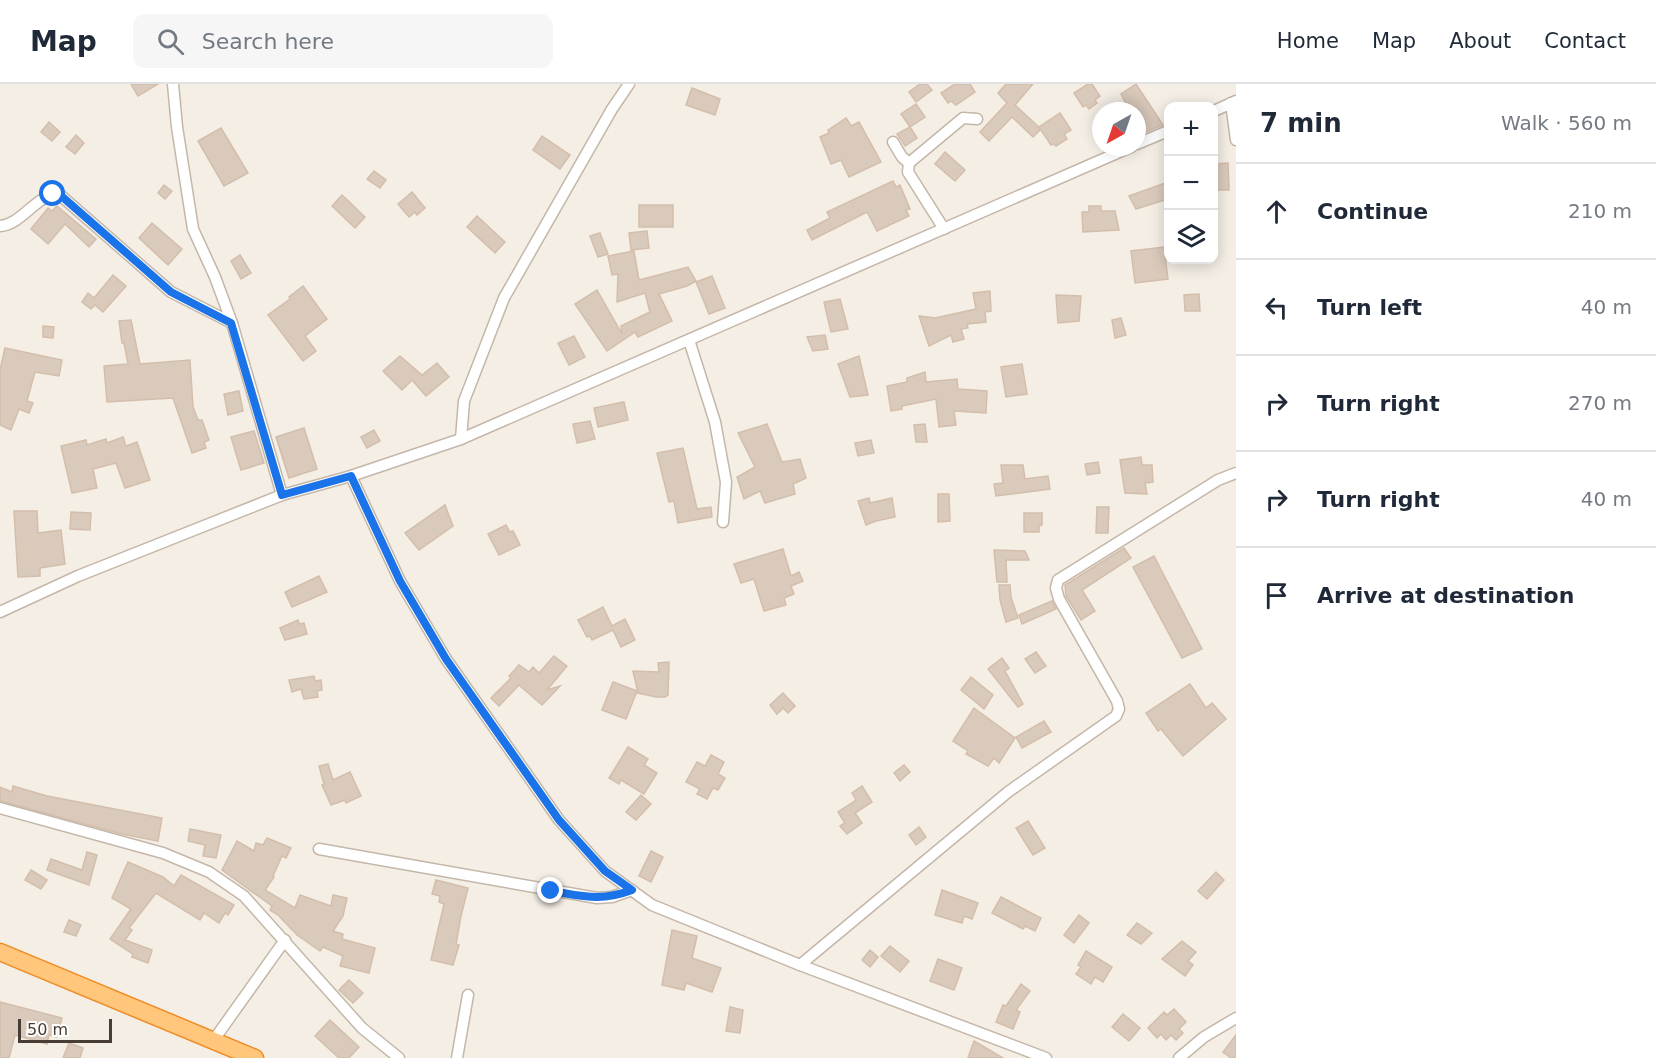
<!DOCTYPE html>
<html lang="en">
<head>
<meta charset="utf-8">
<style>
	:root { --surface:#fff; --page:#f6f6f7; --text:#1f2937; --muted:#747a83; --line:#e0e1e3 }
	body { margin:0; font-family:"DejaVu Sans",sans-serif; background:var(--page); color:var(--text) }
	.controls { position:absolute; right:18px; top:18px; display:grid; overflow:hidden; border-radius:12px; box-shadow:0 3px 15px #0003 }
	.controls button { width:54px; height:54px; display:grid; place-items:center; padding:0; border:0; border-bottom:2px solid var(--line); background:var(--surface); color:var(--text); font:30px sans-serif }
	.compass { position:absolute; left:1092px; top:18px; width:54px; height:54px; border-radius:50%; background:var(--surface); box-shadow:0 3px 15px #0003; rotate:220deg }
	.scale { position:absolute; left:18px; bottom:15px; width:94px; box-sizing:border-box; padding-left:6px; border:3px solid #483d34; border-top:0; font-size:16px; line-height:21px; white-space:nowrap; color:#483d34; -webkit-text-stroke:4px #fff; paint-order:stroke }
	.stop { position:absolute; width:18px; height:18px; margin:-14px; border:4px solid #1a73e8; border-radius:50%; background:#fff }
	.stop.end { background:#1a73e8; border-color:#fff; box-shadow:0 2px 6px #0008 }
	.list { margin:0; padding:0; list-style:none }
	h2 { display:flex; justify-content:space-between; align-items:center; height:78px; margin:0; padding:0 24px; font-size:26px }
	h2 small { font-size:20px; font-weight:400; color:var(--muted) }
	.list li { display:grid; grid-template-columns:39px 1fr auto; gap:18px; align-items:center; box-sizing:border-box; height:96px; padding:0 24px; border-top:2px solid var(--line) }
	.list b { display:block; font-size:22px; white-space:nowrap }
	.list em { font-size:20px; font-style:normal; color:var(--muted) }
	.icon { flex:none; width:33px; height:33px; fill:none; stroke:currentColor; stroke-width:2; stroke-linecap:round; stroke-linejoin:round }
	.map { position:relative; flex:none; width:1236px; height:974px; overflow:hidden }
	header { display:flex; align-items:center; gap:36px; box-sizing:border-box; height:84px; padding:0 30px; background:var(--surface); border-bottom:2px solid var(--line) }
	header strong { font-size:28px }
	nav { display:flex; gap:33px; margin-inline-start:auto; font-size:21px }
	.search { width:420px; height:54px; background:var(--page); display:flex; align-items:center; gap:15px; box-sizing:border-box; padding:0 21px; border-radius:12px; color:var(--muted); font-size:22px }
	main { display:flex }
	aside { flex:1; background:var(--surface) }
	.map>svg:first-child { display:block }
	.building { fill:#dacabc; stroke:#d3beab; stroke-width:1.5 }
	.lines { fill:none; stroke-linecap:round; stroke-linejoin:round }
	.minor-casing { stroke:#c4b7a9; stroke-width:13 }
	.trunk-casing { stroke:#ef8b24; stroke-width:19 }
	.minor { stroke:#fff; stroke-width:10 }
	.trunk { stroke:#ffc67c; stroke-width:16 }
	.route { stroke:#1a73e8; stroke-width:8 }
</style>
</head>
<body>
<header>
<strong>Map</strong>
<div class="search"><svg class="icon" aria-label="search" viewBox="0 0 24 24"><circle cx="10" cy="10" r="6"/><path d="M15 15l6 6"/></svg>Search here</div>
<nav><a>Home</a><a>Map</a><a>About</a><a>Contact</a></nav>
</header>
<main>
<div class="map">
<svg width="1236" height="974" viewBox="0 0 1236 974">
	<rect width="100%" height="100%" fill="#f4eee5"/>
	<g class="building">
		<polygon points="131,0 158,0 138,12"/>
		<polygon points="920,0 927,0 932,6 916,18 909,8"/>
		<polygon points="955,0 970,0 975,8 956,21 951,17 948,19 941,9"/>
		<polygon points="1006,0 1033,0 1015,21 1041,45 1033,53 1012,33 989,57 980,48 1007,19 998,9"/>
		<polygon points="1088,0 1092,0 1100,12 1095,16 1097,19 1089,25 1086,21 1083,23 1074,9"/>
		<polygon points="1136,0 1163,41 1143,49 1137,39 1137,27 1130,27 1121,10"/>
		<polygon points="692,4 720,15 715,31 686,21"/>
		<polygon points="916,20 925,33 910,43 901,30"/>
		<polygon points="1060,29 1071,46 1064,50 1067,55 1056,62 1054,60 1051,61 1039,43"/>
		<polygon points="846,34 851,42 859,38 881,78 849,93 841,76 831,80 820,53 829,49 828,46"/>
		<polygon points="49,38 60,48 52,57 41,48"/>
		<polygon points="910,43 917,54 905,62 897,50"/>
		<polygon points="221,44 248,89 224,102 198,57"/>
		<polygon points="76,51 84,59 75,70 66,63"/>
		<polygon points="542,52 570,71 560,85 533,66"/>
		<polygon points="945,68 965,86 955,97 935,80"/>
		<polygon points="1228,79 1229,106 1214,106 1214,80"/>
		<polygon points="374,87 386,96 380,104 367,95"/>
		<polygon points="893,97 896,103 900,101 910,125 906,126 909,132 877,147 867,128 812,156 807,146 830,134 827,128"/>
		<polygon points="1168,98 1168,115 1136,125 1129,112"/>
		<polygon points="164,101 172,107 165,115 158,109"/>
		<polygon points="412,108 425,124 417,131 415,128 409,133 398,120"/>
		<polygon points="342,111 365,133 355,144 332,122"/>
		<rect x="639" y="121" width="34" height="22"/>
		<polygon points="57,122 96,155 89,163 65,140 48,160 31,145 48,124 52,127"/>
		<polygon points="1089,122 1101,122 1101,127 1115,127 1119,146 1083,148 1082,128 1089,128"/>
		<polygon points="477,132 505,158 495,169 467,143"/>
		<polygon points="152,139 182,165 168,181 139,154"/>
		<polygon points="647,147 649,164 631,166 629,149"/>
		<polygon points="600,149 608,170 598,173 590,152"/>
		<polygon points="1164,163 1168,195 1135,199 1131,167"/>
		<polygon points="634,167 639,196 688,183 696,197 687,202 659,210 672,237 638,253 635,248 607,267 575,220 597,206 622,250 621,242 650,228 645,209 617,218 618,190 612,191 608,172"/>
		<polygon points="240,171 251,189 241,195 231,177"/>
		<polygon points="113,191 126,202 103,228 95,221 91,225 82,218 88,209 94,214"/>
		<polygon points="712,192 725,224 709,230 696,198"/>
		<polygon points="303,202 327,235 305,252 316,267 303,277 268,231 290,215 289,213"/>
		<polygon points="990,207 991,227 985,228 986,238 967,240 968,244 961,245 964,255 953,258 951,251 929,262 919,232 935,234 976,225 973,209"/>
		<polygon points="1199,210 1200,227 1185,227 1184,211"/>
		<polygon points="1056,211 1081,212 1079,237 1058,239"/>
		<polygon points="840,215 848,245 831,248 824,218"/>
		<polygon points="1121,234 1126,251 1115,254 1112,236"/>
		<polygon points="131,236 140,280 190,276 193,323 198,336 202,336 209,356 204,358 206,364 192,369 173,314 107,318 104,282 128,280 124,259 122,259 119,237"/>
		<polygon points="43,242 54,243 53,254 43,253"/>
		<polygon points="825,251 828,265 813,267 807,253"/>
		<polygon points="574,252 585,273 569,281 558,259"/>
		<polygon points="5,264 62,276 59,292 35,288 27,317 33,319 29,329 19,325 11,346 0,341 0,286"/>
		<polygon points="400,272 422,291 437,279 449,293 426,312 412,296 402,306 383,287"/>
		<polygon points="859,272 868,311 850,313 838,280"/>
		<polygon points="1022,280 1027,310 1006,313 1001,283"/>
		<polygon points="925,288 926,298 957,295 958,305 987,307 986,329 954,327 956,341 939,343 936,315 902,322 902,325 891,327 887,302 907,298 907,294"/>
		<polygon points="239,307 243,327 228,331 224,310"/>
		<polygon points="624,318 628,336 598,343 594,324"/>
		<polygon points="590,337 595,355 577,359 573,340"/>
		<polygon points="767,340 782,378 800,375 806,394 793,400 795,410 765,419 760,407 744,415 737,393 755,383 738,349"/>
		<polygon points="925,340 927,358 916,358 914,341"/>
		<polygon points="304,344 317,385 289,394 276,353"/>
		<polygon points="374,346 380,357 367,364 361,353"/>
		<polygon points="254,347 264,379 241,386 231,353"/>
		<polygon points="123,353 126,362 137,358 150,396 125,404 116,379 93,385 97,404 72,409 61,362 86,356 87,361 106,355 107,359"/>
		<polygon points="871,356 874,369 858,372 855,359"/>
		<polygon points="683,364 697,425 711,423 712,433 678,439 674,417 669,418 657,369"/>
		<polygon points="1141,373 1142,381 1152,381 1153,398 1145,399 1147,410 1125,409 1120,376"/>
		<polygon points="1098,378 1100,389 1087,391 1085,380"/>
		<polygon points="1001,381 1023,381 1025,395 1048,392 1050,405 996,412 994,400 1003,399"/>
		<polygon points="938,410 949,410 950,437 938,438"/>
		<polygon points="869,414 870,419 892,414 895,433 876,437 866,441 858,417"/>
		<polygon points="445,421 453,442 419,466 405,449"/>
		<polygon points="1097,423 1109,423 1108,449 1096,449"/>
		<polygon points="14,427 37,427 38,449 61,446 65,480 40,484 40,492 18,493"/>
		<polygon points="71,428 91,429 90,446 70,445"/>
		<polygon points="1024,429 1042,429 1042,441 1039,442 1039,448 1024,448"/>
		<polygon points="506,441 510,448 513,447 520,461 499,471 488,450"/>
		<polygon points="1124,464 1131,474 1082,506 1095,527 1081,536 1066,512 1065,501"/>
		<polygon points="783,465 791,492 799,488 803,497 791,502 794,510 784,514 786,521 764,527 754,495 741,499 734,480"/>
		<polygon points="994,466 1025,467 1029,476 1006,476 1007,498 997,498"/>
		<polygon points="1154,472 1202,565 1182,574 1133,483"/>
		<polygon points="319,492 327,508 292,523 285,508"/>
		<polygon points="999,501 1010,501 1011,513 1018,534 1006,538 1000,516"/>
		<polygon points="1052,517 1056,525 1022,540 1019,531"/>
		<polygon points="603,523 612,542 625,535 635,556 621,563 613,546 592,556 590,552 587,553 578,536"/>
		<polygon points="298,536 299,540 304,539 307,550 285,556 280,544"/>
		<polygon points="1036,568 1046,582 1035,589 1025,575"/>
		<polygon points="554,572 567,582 547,606 560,602 542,621 519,601 499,622 491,614 511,594 509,592 519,581 529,588 533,583 539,589"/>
		<polygon points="1002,574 1009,584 1005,587 1023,620 1018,623 988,585"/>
		<polygon points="669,578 668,611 665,613 656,613 638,609 633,587 659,588 658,579"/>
		<polygon points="314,592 315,597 321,596 322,606 317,607 318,613 304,615 301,605 292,608 289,596"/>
		<polygon points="971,593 993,611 984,625 961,606"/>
		<polygon points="613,598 637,607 626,635 602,626"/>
		<polygon points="1190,600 1206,624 1212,619 1226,635 1183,672 1161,645 1158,647 1146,629"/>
		<polygon points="783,609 795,622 788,629 783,624 777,630 770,621"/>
		<polygon points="974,624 1015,654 999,679 994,674 988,682 966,670 968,667 953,657"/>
		<polygon points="1044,637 1051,648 1022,664 1016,653"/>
		<polygon points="628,663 648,675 644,681 657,689 644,710 621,696 619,700 609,694"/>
		<polygon points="711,671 724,678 718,690 725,694 718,706 713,704 707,715 697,710 700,705 686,698 697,678 705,682"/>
		<polygon points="328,680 333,696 350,688 361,712 346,719 345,716 331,721 322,701 324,700 319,682"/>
		<polygon points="904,681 910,688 900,697 894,689"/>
		<polygon points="13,702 47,712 162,734 158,757 122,750 0,717 0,703 12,708"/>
		<polygon points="862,702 872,718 855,729 862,739 847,750 840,742 845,739 838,728 856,716 852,709"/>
		<polygon points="641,711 651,720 636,736 626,728"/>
		<polygon points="1028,737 1045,764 1033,771 1016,744"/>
		<polygon points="919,743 926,753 916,761 909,751"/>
		<polygon points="190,745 221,751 216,774 203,772 205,761 188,757"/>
		<polygon points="267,754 291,764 286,774 282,772 273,792 274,793 265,806 295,824 300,811 331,822 333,811 347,814 343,832 333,847 343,850 342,855 375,864 369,889 340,882 343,872 323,863 320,867 297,851 278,831 270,826 272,822 222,786 237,757 254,767 256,759 263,761"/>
		<polygon points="651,767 663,773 651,798 639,792"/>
		<polygon points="87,768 97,771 89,801 47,786 51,775 82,786"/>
		<polygon points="128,778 163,793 174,802 181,791 234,821 228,831 225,829 219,839 204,829 200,836 156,809 129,844 132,846 125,856 152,866 148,879 132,873 133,870 110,855 131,825 112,814"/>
		<polygon points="31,786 47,796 41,805 25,796"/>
		<polygon points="1216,788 1224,796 1207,815 1198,807"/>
		<polygon points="436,796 468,804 461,832 456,860 459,861 453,881 431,876 444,820 439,818 440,812 432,810"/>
		<polygon points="942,806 978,819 972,835 964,832 962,839 935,831"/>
		<polygon points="1001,813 1041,834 1035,847 1025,842 1023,845 992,829"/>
		<polygon points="1079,831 1089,839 1074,859 1064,851"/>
		<polygon points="69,836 81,841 76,852 64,848"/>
		<polygon points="1137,839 1152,849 1141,860 1127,851"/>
		<polygon points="672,846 697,852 692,874 721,884 712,908 686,899 684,906 662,901"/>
		<polygon points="1182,857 1196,868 1188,877 1193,881 1185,892 1162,875"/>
		<polygon points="890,862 909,877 900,888 881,872"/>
		<polygon points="870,866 878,873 870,883 862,876"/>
		<polygon points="1086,867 1112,883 1103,898 1095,893 1091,900 1076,890 1081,883 1078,881"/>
		<polygon points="938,875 962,884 954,906 930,897"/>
		<polygon points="349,896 363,909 353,919 339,906"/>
		<polygon points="1021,900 1030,907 1016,926 1020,928 1013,945 996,938 1003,921 1006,922"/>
		<polygon points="0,918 62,934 57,953 49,951 47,960 15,951 9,974 0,974"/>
		<polygon points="730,923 743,926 740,949 726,947"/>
		<polygon points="1174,925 1186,938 1179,945 1183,949 1176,956 1171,951 1166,956 1161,950 1157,954 1148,944 1164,928 1167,931"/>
		<polygon points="1123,930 1140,944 1129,957 1112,943"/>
		<polygon points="330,936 359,963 349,974 339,974 315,952"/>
		<polygon points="1236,951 1236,974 1231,974 1223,968"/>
		<polygon points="974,957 1003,974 968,974"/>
		<polygon points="69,959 83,964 80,974 63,974"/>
	</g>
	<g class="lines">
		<g class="minor-casing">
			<g id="minor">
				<polyline points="173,0 177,43 193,145 215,193 232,239 282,411"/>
				<polyline points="1231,19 1236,56"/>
				<polyline points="1214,27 1236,17"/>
				<polyline points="893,58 902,73 909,79 908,88 944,145"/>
				<polyline points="1137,60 1168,47"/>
				<polyline points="909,79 963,34 977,35"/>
				<path d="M0,142C23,140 36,110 59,110L171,208L232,239"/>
				<polyline points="689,256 715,338 726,398 723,438"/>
				<polyline points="461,355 464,317 504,214 612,25 629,0"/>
				<polyline points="351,392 400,497 446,575 559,736 605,787 652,821 800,881 1046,974"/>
				<polyline points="0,528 78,492 282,411 351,392 461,355 1131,63"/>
				<polyline points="0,724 163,769 209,788 244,812 362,944 399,974"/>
				<polyline points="319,765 597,814 612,813 632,806"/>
				<polyline points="800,881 1008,708 1116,632 1119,625 1117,617 1059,515 1056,504 1058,496 1218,396 1236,389"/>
				<polyline points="213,957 285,856"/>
				<polyline points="457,974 468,911"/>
				<polyline points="1179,974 1204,953 1236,934"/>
			</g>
		</g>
		<g class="trunk-casing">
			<polyline id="trunk" points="0,868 255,974"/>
		</g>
		<use href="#minor" class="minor"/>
		<use href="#trunk" class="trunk"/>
	</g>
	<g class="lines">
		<path class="route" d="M53,110H59L171,208L231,239L282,411L351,392L400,497L446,575L559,736L605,787L632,806C600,818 583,812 551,807"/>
	</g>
</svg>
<div class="controls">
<button>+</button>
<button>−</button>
<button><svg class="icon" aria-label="layers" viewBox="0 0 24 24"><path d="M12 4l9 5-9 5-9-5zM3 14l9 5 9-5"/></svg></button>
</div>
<svg class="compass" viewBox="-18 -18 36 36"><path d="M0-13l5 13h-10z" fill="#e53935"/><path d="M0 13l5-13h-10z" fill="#747a83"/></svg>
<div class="scale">50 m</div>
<div class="stop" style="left:53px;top:110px"></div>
<div class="stop end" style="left:551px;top:807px"></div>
</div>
<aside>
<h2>7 min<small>Walk · 560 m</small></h2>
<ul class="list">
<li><svg class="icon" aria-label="ahead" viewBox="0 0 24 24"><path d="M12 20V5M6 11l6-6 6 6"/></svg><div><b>Continue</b></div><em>210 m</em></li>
<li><svg class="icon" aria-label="left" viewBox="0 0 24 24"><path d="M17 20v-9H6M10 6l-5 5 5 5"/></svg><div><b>Turn left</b></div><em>40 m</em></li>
<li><svg class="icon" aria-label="right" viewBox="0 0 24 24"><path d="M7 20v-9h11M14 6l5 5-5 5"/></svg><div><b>Turn right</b></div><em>270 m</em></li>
<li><svg class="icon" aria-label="right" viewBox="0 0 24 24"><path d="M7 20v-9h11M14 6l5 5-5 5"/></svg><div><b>Turn right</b></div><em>40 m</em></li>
<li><svg class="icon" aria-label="arrive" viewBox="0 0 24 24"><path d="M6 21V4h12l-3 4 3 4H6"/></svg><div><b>Arrive at destination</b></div></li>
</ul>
</aside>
</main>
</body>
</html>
